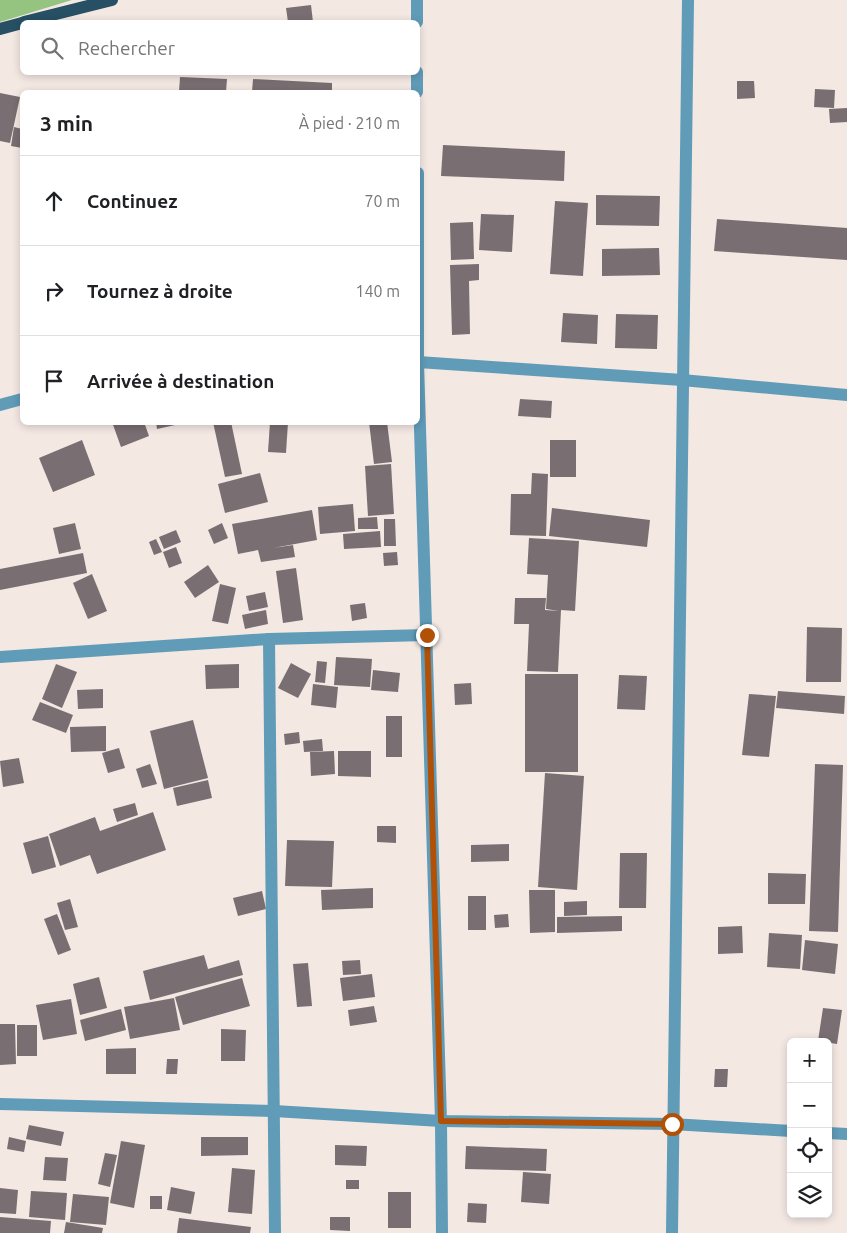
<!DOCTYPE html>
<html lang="fr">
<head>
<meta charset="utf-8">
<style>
	:root { --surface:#fff; --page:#f2f2f2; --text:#202124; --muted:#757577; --line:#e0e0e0 }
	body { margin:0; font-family:Ubuntu,sans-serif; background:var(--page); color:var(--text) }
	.controls { position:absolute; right:15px; bottom:15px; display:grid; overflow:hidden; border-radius:8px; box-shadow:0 2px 8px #0003 }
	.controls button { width:45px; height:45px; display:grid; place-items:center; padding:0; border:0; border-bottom:1px solid var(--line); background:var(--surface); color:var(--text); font:25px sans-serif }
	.stop { position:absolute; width:15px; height:15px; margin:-11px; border:4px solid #b15108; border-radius:50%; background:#fff }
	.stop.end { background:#b15108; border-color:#fff; box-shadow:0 1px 5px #0008 }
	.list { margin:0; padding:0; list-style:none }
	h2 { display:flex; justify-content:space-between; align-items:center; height:65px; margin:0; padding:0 20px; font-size:21px }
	h2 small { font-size:16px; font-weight:400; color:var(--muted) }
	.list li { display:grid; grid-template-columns:32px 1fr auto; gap:15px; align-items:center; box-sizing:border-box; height:90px; padding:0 20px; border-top:1px solid var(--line) }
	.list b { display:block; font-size:19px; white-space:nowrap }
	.list em { font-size:16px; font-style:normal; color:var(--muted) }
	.icon { flex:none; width:28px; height:28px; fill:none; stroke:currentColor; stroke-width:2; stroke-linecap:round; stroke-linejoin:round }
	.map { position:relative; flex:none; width:847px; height:1233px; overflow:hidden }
	.search { position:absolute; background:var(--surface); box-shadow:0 2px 8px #0003; left:20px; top:20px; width:400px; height:55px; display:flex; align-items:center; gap:12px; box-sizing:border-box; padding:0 18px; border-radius:8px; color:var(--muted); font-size:19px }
	.panel { position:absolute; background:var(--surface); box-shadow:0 2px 8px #0003; left:20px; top:90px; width:400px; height:335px; border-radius:8px }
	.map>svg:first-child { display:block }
	.forest { fill:#94c480 }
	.building { fill:#796e72 }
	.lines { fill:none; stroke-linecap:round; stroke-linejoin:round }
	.minor { stroke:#609bb8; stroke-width:12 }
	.primary { stroke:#275064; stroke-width:12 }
	.route { stroke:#b15108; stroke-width:6 }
</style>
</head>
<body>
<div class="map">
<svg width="847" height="1233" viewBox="0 0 847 1233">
	<rect width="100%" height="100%" fill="#f4e8e3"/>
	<polygon class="forest" points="0,0 72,0 0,22"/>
	<g class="building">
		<polygon points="311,5 313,22 288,22 286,8"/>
		<polygon points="180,77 227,79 226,92 179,92"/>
		<polygon points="253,79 332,83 332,92 252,92"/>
		<polygon points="737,81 754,81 755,98 737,99"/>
		<polygon points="815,89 835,90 834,108 814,107"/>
		<polygon points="0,93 20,97 10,143 0,141"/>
		<polygon points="847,108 847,122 830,123 829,109"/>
		<polygon points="14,127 22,129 22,148 11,146"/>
		<polygon points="443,145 565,151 564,181 441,176"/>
		<polygon points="596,195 660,196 659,226 596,225"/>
		<polygon points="555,201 588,203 583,276 550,274"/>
		<polygon points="481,214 514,215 512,252 479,250"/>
		<polygon points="717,219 847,228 847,260 714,251"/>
		<polygon points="473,222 474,259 451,260 450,223"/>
		<polygon points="659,248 660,275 602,276 602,249"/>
		<polygon points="479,264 479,280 469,281 470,334 452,335 450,265"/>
		<polygon points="563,313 598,315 597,344 561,342"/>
		<polygon points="616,314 658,315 657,349 615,348"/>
		<polygon points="520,399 552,401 551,418 518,416"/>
		<polygon points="112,422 144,422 149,436 121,447"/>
		<polygon points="156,422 184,422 184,423 157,429"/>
		<polygon points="213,422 231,422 242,474 225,477"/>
		<polygon points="270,422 288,422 286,453 268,452"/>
		<polygon points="369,422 387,422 392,462 374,464"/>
		<polygon points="82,440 95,475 53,492 39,458"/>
		<rect x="550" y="440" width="26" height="37"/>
		<polygon points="391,464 394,514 368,516 365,466"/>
		<polygon points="260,473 268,502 225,513 218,484"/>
		<polygon points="532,473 548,474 546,536 510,535 511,494 531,494"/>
		<polygon points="353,504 355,531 320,534 318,507"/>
		<polygon points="552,508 650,520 647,547 549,536"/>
		<polygon points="312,510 317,540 273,548 293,545 295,557 261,562 258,550 238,554 232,524"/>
		<polygon points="377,517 378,529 358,529 358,518"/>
		<polygon points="384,519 395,519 396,546 384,546"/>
		<polygon points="75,523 81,549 59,554 53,528"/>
		<polygon points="222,523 228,538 214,544 208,530"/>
		<polygon points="176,530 181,542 164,549 159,537"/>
		<polygon points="380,531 381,547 344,549 343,534"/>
		<polygon points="529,538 579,541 575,611 561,610 558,672 527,671 529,624 514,624 515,598 546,598 545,610 559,611 546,609 548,575 527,574"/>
		<polygon points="156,539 162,552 154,555 149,542"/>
		<polygon points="176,547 182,563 169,568 163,552"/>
		<polygon points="397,552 398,565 384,566 383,553"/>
		<polygon points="83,553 87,573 0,590 0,569"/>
		<polygon points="208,565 219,582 195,598 184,582"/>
		<polygon points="296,568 303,620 283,623 276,571"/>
		<polygon points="92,574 107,611 88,619 73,583"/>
		<polygon points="220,584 236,588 228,624 212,621"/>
		<polygon points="265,592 268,607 249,611 246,596"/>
		<polygon points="365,603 367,618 352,621 350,605"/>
		<polygon points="266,610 268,624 245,629 242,615"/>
		<polygon points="807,627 842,628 841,682 806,682"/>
		<polygon points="336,657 372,659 370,687 334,685"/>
		<polygon points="317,661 327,662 325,683 315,682"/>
		<polygon points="291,663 311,674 298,698 278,688"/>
		<polygon points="56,664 77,672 62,708 42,699"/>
		<polygon points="239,664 239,688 206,689 205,665"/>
		<polygon points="373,670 400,673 398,692 371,690"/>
		<rect x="525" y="674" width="53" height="98"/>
		<polygon points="619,675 647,676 645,710 617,709"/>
		<polygon points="471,683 472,704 455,705 454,684"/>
		<polygon points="313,684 338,687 336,708 311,705"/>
		<polygon points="103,689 103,708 78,709 77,690"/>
		<polygon points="778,691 845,696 844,714 776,708"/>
		<polygon points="749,694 776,696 769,757 742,755"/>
		<polygon points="40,702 73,715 66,733 32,720"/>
		<rect x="386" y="716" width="16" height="41"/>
		<polygon points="193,720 208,778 164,789 150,731"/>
		<polygon points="106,726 106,751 71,752 70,727"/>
		<polygon points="299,732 300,743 285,745 284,734"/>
		<polygon points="322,739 323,751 304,752 303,741"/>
		<polygon points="119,748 125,768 108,773 102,753"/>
		<polygon points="334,751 335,774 311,776 310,752"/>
		<polygon points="338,751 371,751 371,777 338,776"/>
		<polygon points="19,758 24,783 3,787 0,761"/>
		<polygon points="150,764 157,784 142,788 136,769"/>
		<polygon points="815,764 843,765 838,932 809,931"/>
		<polygon points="545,773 584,776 577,890 538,887"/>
		<polygon points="208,780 212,798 177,806 173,788"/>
		<polygon points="135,803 138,815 117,822 113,809"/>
		<polygon points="153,812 166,850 97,874 90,855 60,866 49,834 95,817 100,831"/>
		<polygon points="377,826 396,826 396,843 377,842"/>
		<polygon points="48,836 56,867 32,874 23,843"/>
		<polygon points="287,840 334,841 332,887 285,886"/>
		<polygon points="509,844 509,861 471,862 471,845"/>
		<polygon points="620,853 647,853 646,908 619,908"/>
		<polygon points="768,873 806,874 805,904 768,904"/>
		<polygon points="373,888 373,908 322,910 321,890"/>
		<polygon points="529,890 555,890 555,932 530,933"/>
		<polygon points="262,891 266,909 238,916 233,898"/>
		<rect x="468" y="896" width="18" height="34"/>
		<polygon points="70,899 78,927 65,930 57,903"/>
		<polygon points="587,901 587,915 564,916 564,902"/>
		<polygon points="57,914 71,950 58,955 44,919"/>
		<polygon points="508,914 509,927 495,928 494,915"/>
		<polygon points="622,916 622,931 557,933 557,917"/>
		<polygon points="742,926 743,953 718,954 718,927"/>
		<polygon points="769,933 802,935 800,969 767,967"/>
		<polygon points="805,940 838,944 835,974 802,970"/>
		<polygon points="204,955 208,969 239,960 243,975 150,1000 143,971"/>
		<polygon points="360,960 361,974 343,975 342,961"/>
		<polygon points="308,963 312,1006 297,1007 293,964"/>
		<polygon points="372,974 375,997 343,1001 340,978"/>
		<polygon points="99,977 107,1008 80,1015 73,984"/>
		<polygon points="242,978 250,1006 183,1025 175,997"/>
		<polygon points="174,998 180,1030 130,1039 124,1007"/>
		<polygon points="71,999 77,1034 43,1040 36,1005"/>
		<polygon points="374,1006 377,1022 350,1026 348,1010"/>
		<polygon points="823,1008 842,1010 837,1044 818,1041"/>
		<polygon points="121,1009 126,1030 85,1041 80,1020"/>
		<polygon points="0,1024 15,1024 16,1064 0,1065"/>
		<rect x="17" y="1025" width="20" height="31"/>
		<polygon points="221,1029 246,1030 245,1061 221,1061"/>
		<polygon points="136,1048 136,1074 106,1074 106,1049"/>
		<polygon points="167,1059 178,1059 177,1074 166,1074"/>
		<polygon points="715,1069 728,1069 727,1087 714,1087"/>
		<polygon points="29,1125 64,1132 61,1146 26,1139"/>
		<polygon points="9,1137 26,1141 24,1152 7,1149"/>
		<polygon points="201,1137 248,1137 248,1155 201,1156"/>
		<polygon points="121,1141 145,1145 134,1208 110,1203"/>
		<polygon points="335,1145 367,1146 366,1166 335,1165"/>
		<polygon points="466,1146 547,1149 546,1171 465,1169"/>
		<polygon points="105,1153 117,1155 110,1187 98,1184"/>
		<polygon points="45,1157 68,1158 66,1181 43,1180"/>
		<polygon points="232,1168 255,1170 252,1214 228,1212"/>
		<polygon points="523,1172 551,1174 549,1204 521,1202"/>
		<rect x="346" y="1180" width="13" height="9"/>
		<polygon points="171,1187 195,1192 191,1214 167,1210"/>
		<polygon points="0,1188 18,1190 16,1214 0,1213"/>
		<polygon points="31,1191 67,1193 65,1220 29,1217"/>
		<rect x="388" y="1192" width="23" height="36"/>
		<polygon points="73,1194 109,1197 106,1225 70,1222"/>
		<rect x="150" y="1196" width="12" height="13"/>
		<polygon points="468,1203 487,1204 486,1223 467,1222"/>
		<polygon points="0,1217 51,1221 50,1233 0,1233"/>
		<polygon points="330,1217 350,1217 350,1231 330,1230"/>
		<polygon points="179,1218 251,1227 250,1233 177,1233"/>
		<polygon points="66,1222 103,1228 102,1233 64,1233"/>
	</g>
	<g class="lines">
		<g class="minor">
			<polyline points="417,0 417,22"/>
			<polyline points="417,72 417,92"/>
			<polyline points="418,173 418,362 441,1121 442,1233"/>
			<polyline points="418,362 682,380 847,395"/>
			<polyline points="0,405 22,399"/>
			<polyline points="269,639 275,1233"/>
			<polyline points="0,657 269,639 427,635"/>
			<polyline points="0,1104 274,1111 441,1121 672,1124 791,1131"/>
			<polyline points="828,1133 847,1134"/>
			<polyline points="672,1233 688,0"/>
		</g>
		<g class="primary">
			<polyline points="24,22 112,0"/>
			<polyline points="0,29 22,23"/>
		</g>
	</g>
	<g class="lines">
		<polyline class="route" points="427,635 441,1121 672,1124"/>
	</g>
</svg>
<div class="controls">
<button>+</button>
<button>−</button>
<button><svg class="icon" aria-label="locate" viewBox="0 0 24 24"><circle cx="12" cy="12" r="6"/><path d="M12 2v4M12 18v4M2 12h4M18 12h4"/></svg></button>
<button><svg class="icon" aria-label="layers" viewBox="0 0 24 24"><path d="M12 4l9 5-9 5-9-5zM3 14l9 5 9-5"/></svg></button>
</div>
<div class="stop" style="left:672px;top:1124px"></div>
<div class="stop end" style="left:427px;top:635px"></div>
<div class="search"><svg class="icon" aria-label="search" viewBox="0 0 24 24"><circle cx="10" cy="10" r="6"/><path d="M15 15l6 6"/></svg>Rechercher</div>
<section class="panel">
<h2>3 min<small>À pied · 210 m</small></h2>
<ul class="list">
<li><svg class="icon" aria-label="ahead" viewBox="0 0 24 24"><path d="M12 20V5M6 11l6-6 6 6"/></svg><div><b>Continuez</b></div><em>70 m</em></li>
<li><svg class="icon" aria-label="right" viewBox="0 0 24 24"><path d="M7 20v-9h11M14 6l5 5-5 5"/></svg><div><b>Tournez à droite</b></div><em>140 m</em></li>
<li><svg class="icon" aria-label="arrive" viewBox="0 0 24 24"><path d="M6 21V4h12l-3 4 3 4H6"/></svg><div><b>Arrivée à destination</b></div></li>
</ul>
</section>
</div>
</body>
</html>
